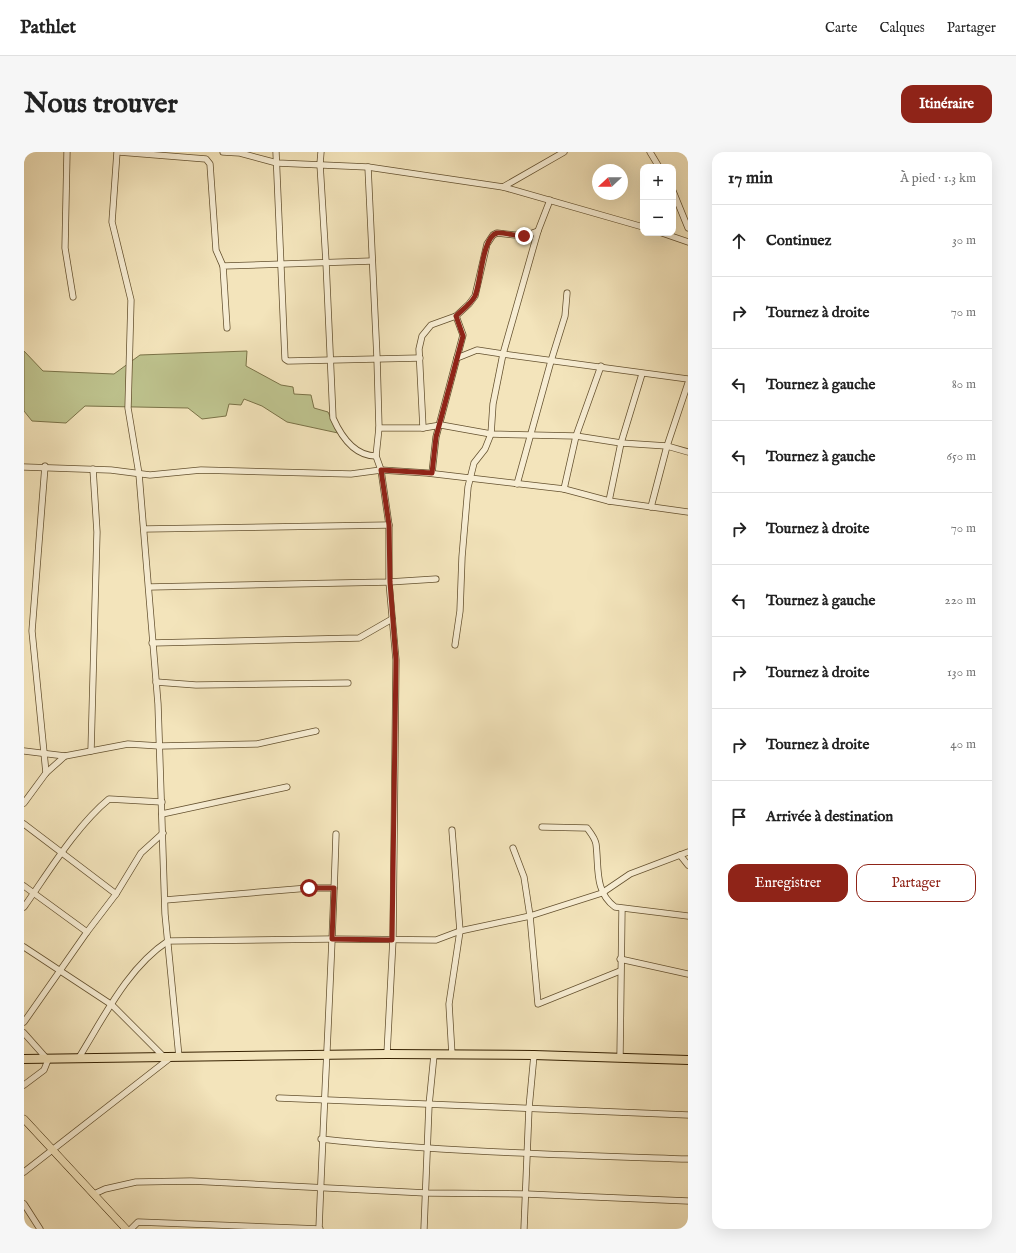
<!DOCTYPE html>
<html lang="fr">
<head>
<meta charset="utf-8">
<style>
	:root { --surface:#fff; --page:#f6f6f6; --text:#222; --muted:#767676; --line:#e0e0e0; --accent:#8f2418 }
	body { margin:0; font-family:"IM FELL English",serif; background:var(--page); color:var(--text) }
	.controls { position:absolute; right:12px; top:12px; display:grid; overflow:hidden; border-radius:8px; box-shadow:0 4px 16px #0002 }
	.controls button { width:36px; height:36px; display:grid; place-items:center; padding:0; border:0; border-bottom:1px solid var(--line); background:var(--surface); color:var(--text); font:20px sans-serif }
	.compass { position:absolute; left:568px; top:12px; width:36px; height:36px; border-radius:50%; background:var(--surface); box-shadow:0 4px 16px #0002; rotate:248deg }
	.stop { position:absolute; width:12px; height:12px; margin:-9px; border:3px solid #8f2418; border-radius:50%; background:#fff }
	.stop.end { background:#8f2418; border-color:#fff; box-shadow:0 1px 4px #0008 }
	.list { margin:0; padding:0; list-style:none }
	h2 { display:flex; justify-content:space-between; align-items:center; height:52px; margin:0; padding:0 16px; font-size:17px }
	h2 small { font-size:13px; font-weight:400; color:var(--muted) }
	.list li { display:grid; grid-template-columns:26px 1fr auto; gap:12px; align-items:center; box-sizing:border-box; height:72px; padding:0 16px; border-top:1px solid var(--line) }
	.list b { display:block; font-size:15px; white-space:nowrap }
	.list em { font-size:13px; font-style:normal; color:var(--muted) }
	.actions { display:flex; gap:8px; padding:12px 16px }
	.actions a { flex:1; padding:9px 0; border:1px solid var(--accent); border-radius:12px; text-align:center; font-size:14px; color:var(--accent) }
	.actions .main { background:var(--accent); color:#fff }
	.icon { flex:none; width:22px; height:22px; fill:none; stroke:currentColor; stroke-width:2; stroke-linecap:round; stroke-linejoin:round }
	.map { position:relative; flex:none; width:664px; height:1077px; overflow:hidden; border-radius:12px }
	header { display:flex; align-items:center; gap:24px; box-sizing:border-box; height:56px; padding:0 20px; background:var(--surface); border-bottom:1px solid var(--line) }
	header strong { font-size:19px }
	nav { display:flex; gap:22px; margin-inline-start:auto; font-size:14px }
	.intro { display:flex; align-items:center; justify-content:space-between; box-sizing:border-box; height:96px; padding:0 24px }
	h1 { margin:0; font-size:28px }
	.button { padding:10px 18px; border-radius:12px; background:var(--accent); color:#fff; font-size:14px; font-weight:700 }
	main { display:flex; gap:24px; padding:0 24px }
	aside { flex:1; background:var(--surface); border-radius:12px; box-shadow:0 4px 16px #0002 }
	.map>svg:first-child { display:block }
	.green { fill:#bec38e; stroke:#7a7247 }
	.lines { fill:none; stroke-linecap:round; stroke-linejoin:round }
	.minor-casing { stroke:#64512f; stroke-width:7 }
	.major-casing { stroke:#352000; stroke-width:8 }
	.highway-casing { stroke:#352000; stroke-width:10 }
	.minor { stroke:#f7edd3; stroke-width:5.5 }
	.major { stroke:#f3e4bb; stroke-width:7 }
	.highway { stroke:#f3e4bb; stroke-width:8 }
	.route { stroke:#8f2418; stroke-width:5 }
</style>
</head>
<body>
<header>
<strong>Pathlet</strong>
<nav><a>Carte</a><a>Calques</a><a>Partager</a></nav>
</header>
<div class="intro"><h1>Nous trouver</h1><a class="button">Itinéraire</a></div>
<main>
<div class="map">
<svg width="664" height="1077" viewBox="0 0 664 1077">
	<rect width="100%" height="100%" fill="#f3e4bb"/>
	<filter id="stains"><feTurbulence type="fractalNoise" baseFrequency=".005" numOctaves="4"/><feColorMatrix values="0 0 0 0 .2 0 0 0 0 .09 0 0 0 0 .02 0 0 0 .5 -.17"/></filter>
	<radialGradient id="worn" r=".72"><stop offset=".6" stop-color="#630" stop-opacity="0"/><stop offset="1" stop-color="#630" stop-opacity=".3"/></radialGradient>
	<polygon class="green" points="0,199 19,219 90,222 116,203 223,199 222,214 257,233 269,235 270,242 287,243 290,256 304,260 314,281 263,270 238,254 220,247 217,253 205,252 202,264 178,267 164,256 61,254 42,271 8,269 0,259"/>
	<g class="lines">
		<g class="minor-casing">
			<g id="minor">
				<polyline points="43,0 41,96 49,145"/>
				<polyline points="93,0 88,70 107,148 104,256 115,322 134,552 141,762 155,905"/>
				<polyline points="95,0 182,7 186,12 192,98 199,114"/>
				<polyline points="199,0 216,1 253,11 344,15 479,35 540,0"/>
				<polyline points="252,0 261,207 264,209 396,206"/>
				<path d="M297,0L296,12L302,110L309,266C317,284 330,304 352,304"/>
				<polyline points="626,0 635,15"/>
				<polyline points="344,15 353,206 355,276 352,304 357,318 365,373 365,430 372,508 369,787 363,902"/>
				<polyline points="479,35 619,75"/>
				<polyline points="649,39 664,76"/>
				<polyline points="638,81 664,90"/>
				<polyline points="203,176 199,114 348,109"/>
				<polyline points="433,206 453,198 479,202 514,79"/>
				<polyline points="355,276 399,276 417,273 467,282 552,284 597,291 643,294 664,300"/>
				<polyline points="399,276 395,197 398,184 407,173 432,164 445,152 451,144 463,92 469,83 473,81 500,84 514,79 526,48"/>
				<polyline points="21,314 8,479 22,621"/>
				<polyline points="0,315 87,318 126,323 177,318 327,322 357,318 403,321 540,337 585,349 664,360"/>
				<polyline points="408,321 412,285 439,183 432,164"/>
				<polyline points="493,332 527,209 541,164 543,141"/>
				<polyline points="540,337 552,284 577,214"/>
				<polyline points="585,349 597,291 618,222"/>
				<polyline points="627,355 643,294 664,231"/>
				<polyline points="120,377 365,373"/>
				<polyline points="125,435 365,430 412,427"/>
				<polyline points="128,491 335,486 368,467"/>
				<polyline points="431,493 436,459 438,405 444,335 450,311 461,297 467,282 469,252 479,202 664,227"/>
				<polyline points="132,530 172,533 324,531"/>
				<polyline points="0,599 41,604"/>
				<polyline points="67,599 73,380 69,317"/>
				<polyline points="0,651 22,621 41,604 104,592 136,594 233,592 292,579"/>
				<polyline points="138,662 263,635"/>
				<polyline points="0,672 92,742"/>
				<path d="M518,675L563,676C566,680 571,686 572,692C575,714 570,740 591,755L664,764"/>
				<polyline points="489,696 500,725 506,764 514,852 596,819"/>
				<polyline points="656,703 664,713"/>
				<polyline points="0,734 63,780 0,870"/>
				<polyline points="141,748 285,736 310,736"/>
				<path d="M0,755C24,721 53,673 85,647L138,650"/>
				<polyline points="63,780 92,742 117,701 139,681"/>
				<polyline points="0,795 88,853 141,906"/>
				<polyline points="596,807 664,822"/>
				<polyline points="0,881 24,908 20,918 0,933"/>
				<polyline points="428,903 425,852 436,779 428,678"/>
				<polyline points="596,905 598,757"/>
				<path d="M54,907C79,867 103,816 144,789L308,787L412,788L436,779L506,764L578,741L606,722L664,700"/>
				<polyline points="255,946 664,963"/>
				<path d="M297,987C419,1000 542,1003 664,1007"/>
				<polyline points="0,1020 146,906"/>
				<polyline points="70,1042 81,1037 112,1030 167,1029 402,1041 502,1042 664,1049"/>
				<polyline points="0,1052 16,1077"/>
				<polyline points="107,1077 114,1070 296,1077"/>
				<path d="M295,1077C300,945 308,814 312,682"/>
				<polyline points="400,1077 405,953 410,903"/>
				<polyline points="500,1077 505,956 510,903"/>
			</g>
		</g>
		<g class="major-casing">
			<polyline id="major" points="0,967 102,1077"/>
		</g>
		<g class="highway-casing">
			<polyline id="highway" points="0,907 363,902 510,903 664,908"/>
		</g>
		<use href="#minor" class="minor"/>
		<use href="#major" class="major"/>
		<use href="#highway" class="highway"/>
	</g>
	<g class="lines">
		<path class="route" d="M285,736H310L308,787L368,788L372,508L366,430L365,373L357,318L408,321L412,285L439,184L432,164C438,158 447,152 451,144C457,131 458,85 473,81C477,80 493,84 500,84"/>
	</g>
	<rect width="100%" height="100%" filter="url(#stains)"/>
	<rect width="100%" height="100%" fill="url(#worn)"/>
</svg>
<div class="controls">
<button>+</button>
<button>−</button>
</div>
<svg class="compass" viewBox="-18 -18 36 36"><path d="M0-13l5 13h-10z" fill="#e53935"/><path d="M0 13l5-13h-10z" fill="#767676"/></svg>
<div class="stop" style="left:285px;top:736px"></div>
<div class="stop end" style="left:500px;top:84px"></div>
</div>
<aside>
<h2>17 min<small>À pied · 1.3 km</small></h2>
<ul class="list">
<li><svg class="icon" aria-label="ahead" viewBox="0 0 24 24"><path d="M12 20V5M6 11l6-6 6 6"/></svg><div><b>Continuez</b></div><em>30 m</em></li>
<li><svg class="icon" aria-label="right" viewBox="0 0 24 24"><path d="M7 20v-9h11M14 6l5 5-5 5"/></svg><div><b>Tournez à droite</b></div><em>70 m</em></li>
<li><svg class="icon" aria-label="left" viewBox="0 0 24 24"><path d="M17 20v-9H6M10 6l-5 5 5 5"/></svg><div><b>Tournez à gauche</b></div><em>80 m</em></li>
<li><svg class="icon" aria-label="left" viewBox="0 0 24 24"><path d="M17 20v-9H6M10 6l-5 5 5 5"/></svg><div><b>Tournez à gauche</b></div><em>650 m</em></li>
<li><svg class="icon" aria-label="right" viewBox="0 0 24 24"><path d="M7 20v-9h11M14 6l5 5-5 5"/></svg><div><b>Tournez à droite</b></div><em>70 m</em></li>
<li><svg class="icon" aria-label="left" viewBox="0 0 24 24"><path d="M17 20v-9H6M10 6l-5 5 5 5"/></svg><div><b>Tournez à gauche</b></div><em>220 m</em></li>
<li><svg class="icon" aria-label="right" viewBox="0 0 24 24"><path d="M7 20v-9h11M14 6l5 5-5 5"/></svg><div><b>Tournez à droite</b></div><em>130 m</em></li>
<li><svg class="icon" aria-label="right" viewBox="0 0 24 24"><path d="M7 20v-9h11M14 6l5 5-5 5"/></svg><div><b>Tournez à droite</b></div><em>40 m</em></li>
<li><svg class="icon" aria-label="arrive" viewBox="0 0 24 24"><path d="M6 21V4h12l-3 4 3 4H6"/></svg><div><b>Arrivée à destination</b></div></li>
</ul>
<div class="actions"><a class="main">Enregistrer</a><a>Partager</a></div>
</aside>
</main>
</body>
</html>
